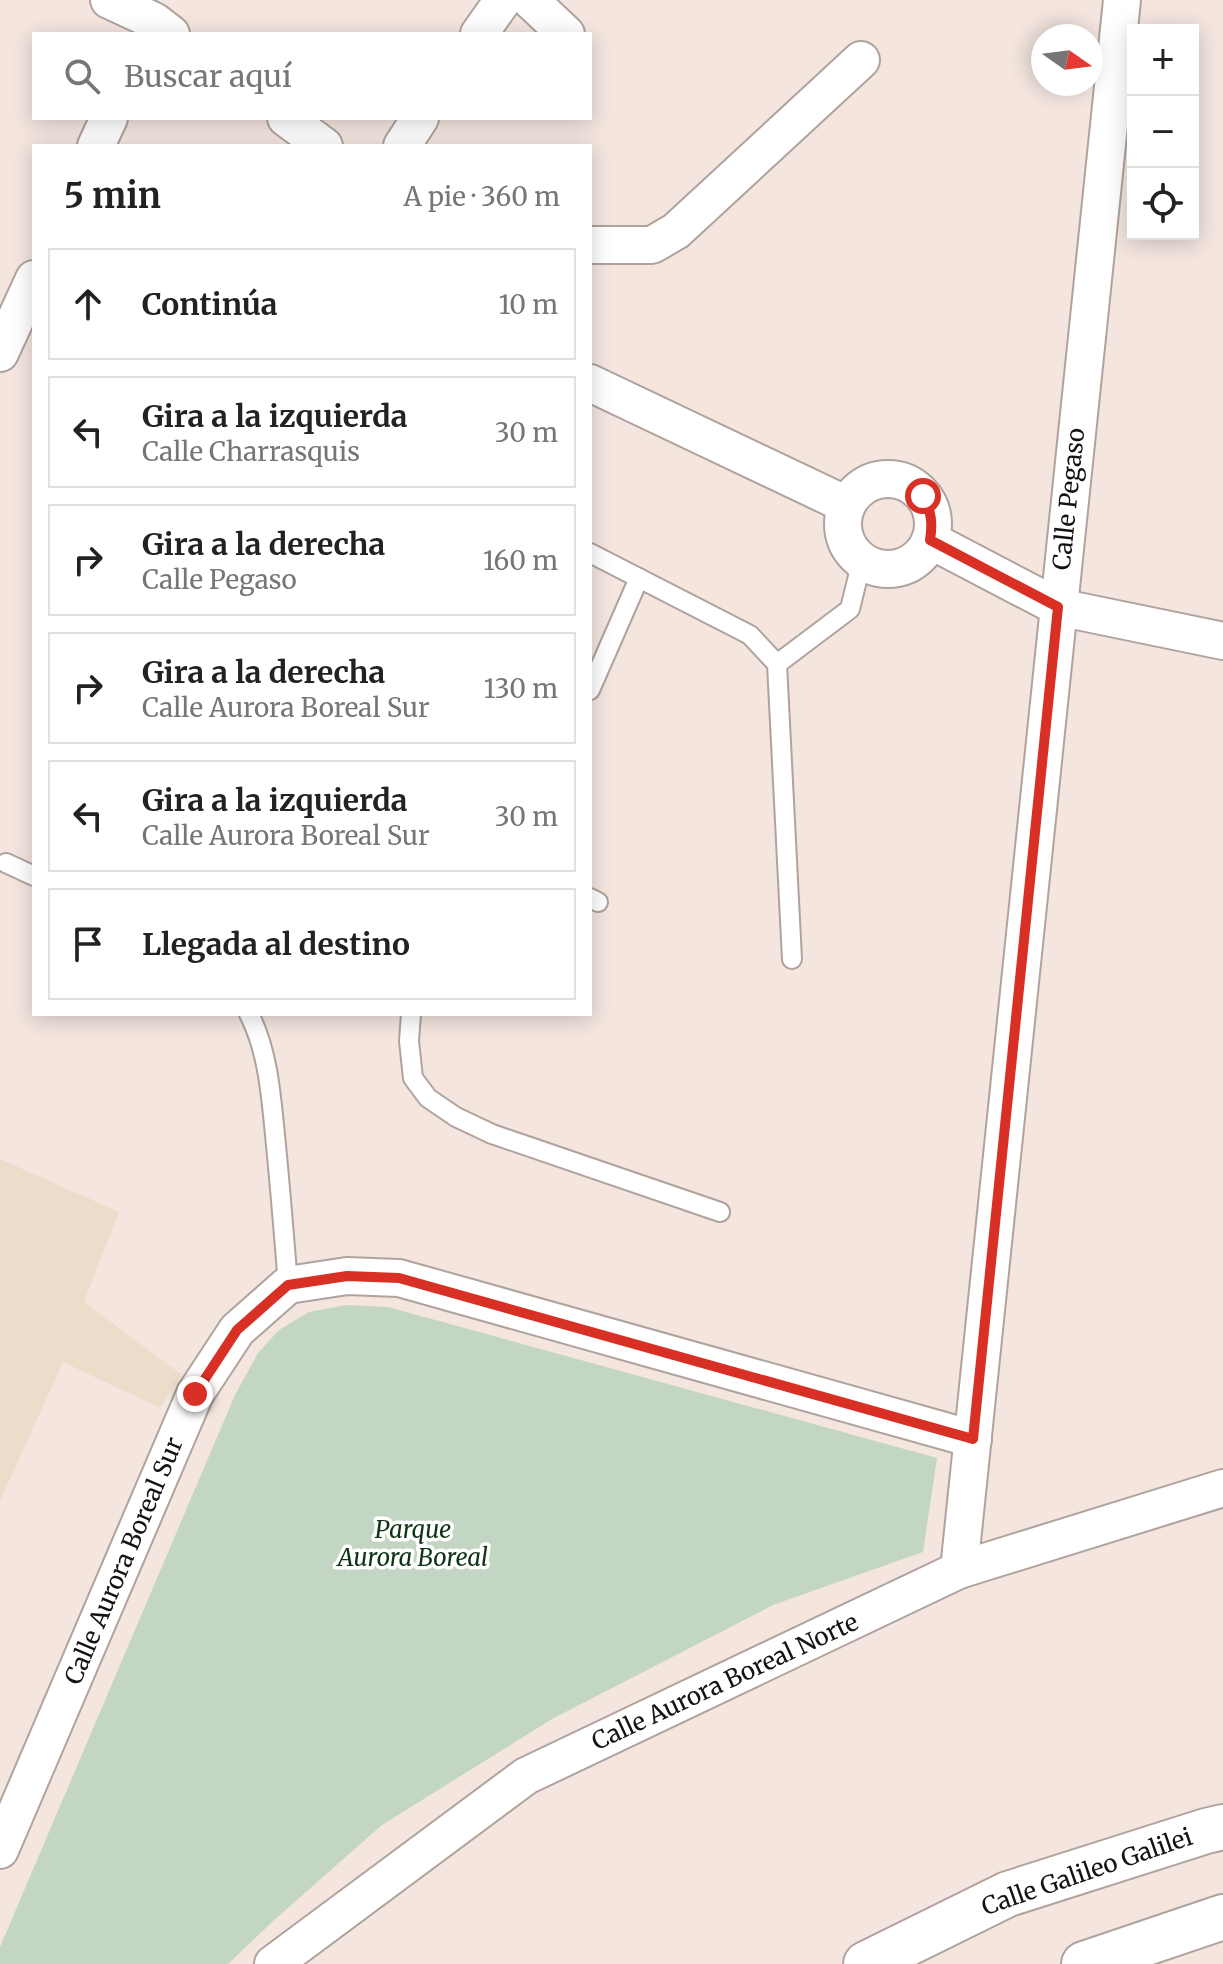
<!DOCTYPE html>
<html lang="es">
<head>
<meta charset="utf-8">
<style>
	:root { --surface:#fff; --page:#f2f2f2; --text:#222; --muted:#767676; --line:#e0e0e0 }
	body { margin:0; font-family:Merriweather,serif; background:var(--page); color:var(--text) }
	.controls { position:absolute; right:24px; top:24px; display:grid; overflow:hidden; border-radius:0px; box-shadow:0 4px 20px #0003 }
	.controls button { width:72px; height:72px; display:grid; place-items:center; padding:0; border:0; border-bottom:2px solid var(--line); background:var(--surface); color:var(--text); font:40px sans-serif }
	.compass { position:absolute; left:1031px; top:24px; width:72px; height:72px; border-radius:50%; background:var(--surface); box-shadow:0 4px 20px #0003; rotate:104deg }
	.stop { position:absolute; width:24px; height:24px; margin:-18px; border:6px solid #d93025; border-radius:50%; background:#fff }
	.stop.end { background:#d93025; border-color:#fff; box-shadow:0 2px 8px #0008 }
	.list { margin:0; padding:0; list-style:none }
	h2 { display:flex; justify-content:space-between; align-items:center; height:104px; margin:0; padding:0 32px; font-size:34px }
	h2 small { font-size:26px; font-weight:400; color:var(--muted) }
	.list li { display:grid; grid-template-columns:52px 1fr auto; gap:24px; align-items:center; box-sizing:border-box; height:112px; margin:0 16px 16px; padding:0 16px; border:2px solid var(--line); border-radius:0px }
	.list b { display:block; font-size:30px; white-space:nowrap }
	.list p { margin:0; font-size:26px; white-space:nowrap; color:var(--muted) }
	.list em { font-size:26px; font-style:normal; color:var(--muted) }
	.icon { flex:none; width:44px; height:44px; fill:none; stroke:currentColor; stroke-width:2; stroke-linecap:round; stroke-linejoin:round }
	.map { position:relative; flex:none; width:1223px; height:1964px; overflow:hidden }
	.search { position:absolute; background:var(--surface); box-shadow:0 4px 20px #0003; left:32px; top:32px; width:560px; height:88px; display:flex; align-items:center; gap:20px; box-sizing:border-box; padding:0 28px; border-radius:0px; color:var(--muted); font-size:30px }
	.panel { position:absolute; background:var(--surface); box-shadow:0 4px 20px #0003; left:32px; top:144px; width:560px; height:872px; border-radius:0px }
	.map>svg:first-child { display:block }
	.education { fill:#ecdcca }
	.green { fill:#c3d6c3 }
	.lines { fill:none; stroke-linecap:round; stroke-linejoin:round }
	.service-casing { stroke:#b0a29c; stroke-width:22 }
	.minor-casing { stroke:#b0a29c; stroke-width:40 }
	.tertiary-casing { stroke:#b0a29c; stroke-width:48 }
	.service { stroke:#fff; stroke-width:18 }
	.minor { stroke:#fff; stroke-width:36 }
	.tertiary { stroke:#fff; stroke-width:44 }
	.route { stroke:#d93025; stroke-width:10 }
	.labels { text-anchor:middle; stroke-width:7; stroke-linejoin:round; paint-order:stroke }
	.street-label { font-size:24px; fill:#16120f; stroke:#fff }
	.park-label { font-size:24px; font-style:italic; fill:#0d3512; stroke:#fff }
</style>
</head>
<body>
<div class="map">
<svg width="1223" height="1964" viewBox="0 0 1223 1964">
	<rect width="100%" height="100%" fill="#f4e5df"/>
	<polygon class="education" points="0,1159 119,1212 84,1302 181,1374 160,1408 63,1362 0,1501"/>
	<polygon class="green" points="347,1305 388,1307 937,1458 923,1552 773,1605 552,1719 382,1825 273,1921 228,1964 0,1964 0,1947 235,1395 258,1353 279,1330 309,1312"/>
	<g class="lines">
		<g class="service-casing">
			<g id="service">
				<polyline points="590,553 750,635 777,664 792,959"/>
				<polyline points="777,664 850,609 862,560"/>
				<polyline points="590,690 639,578"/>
				<polyline points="6,863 34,876"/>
				<polyline points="590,898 598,902"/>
				<path d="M249,1014C268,1051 271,1095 275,1135C280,1185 284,1235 288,1285"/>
				<polyline points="411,1014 409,1041 413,1078 428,1098 456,1117 492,1134 720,1212"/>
			</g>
		</g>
		<g class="minor-casing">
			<g id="minor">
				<polyline points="109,0 154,21 171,34"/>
				<polyline points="530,0 566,34"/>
				<polyline points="479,34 503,0"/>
				<polyline points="286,118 324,146"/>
				<polyline points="96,146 109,118"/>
				<polyline points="402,146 420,118"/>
				<polyline points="590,245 652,245 676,231 861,60"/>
				<polyline points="0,353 34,279"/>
				<polyline points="590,383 847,505"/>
				<circle cx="888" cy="524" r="45"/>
				<polyline points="930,540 1058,607 1223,641"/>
				<polyline points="959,1570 1122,0"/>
				<polyline points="0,1850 195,1394 237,1330 288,1285 347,1276 399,1278 973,1439"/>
				<polyline points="273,1964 526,1776 959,1570 1223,1488"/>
			</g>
		</g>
		<g class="tertiary-casing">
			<g id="tertiary">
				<polyline points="866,1964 1008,1894 1206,1831 1223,1827"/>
				<polyline points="1084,1964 1223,1917"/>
			</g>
		</g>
		<use href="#service" class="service"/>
		<use href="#minor" class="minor"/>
		<use href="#tertiary" class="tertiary"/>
	</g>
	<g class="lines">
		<path class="route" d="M195,1394L237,1330L288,1285L347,1276L399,1278L973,1439L1058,607L930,540C933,522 931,511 923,496"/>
	</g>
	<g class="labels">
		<g class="street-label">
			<text transform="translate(1069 499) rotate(-84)" y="8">Calle Pegaso</text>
			<text transform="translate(124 1561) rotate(-67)" y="8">Calle Aurora Boreal Sur</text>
			<text transform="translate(725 1682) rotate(-25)" y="8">Calle Aurora Boreal Norte</text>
			<text transform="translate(1087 1872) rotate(-19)" y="8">Calle Galileo Galilei</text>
		</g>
		<g class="park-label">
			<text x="413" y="1538">Parque<tspan x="413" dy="28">Aurora Boreal</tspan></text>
		</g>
	</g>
</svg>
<div class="controls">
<button>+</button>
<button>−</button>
<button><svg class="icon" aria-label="locate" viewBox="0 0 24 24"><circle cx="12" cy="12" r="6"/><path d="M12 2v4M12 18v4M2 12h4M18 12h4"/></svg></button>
</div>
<svg class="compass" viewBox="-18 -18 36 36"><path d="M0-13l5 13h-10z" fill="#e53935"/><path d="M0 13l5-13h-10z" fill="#767676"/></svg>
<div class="stop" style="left:923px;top:496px"></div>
<div class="stop end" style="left:195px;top:1394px"></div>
<div class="search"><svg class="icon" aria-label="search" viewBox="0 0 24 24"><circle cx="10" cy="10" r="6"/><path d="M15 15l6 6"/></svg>Buscar aquí</div>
<section class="panel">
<h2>5 min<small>A pie · 360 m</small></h2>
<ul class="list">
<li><svg class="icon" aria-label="ahead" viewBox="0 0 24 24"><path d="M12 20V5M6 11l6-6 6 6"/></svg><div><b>Continúa</b></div><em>10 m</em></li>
<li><svg class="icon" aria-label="left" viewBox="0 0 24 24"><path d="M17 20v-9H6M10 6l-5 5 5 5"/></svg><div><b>Gira a la izquierda</b><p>Calle Charrasquis</p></div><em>30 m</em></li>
<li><svg class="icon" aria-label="right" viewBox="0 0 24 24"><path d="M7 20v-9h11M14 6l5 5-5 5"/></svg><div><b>Gira a la derecha</b><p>Calle Pegaso</p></div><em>160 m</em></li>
<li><svg class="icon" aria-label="right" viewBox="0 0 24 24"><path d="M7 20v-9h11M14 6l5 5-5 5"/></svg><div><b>Gira a la derecha</b><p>Calle Aurora Boreal Sur</p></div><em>130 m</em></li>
<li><svg class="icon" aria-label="left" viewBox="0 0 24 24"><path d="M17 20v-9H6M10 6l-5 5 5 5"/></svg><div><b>Gira a la izquierda</b><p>Calle Aurora Boreal Sur</p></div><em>30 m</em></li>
<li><svg class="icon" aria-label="arrive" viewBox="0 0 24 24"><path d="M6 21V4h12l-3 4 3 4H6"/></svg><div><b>Llegada al destino</b></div></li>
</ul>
</section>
</div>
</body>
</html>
